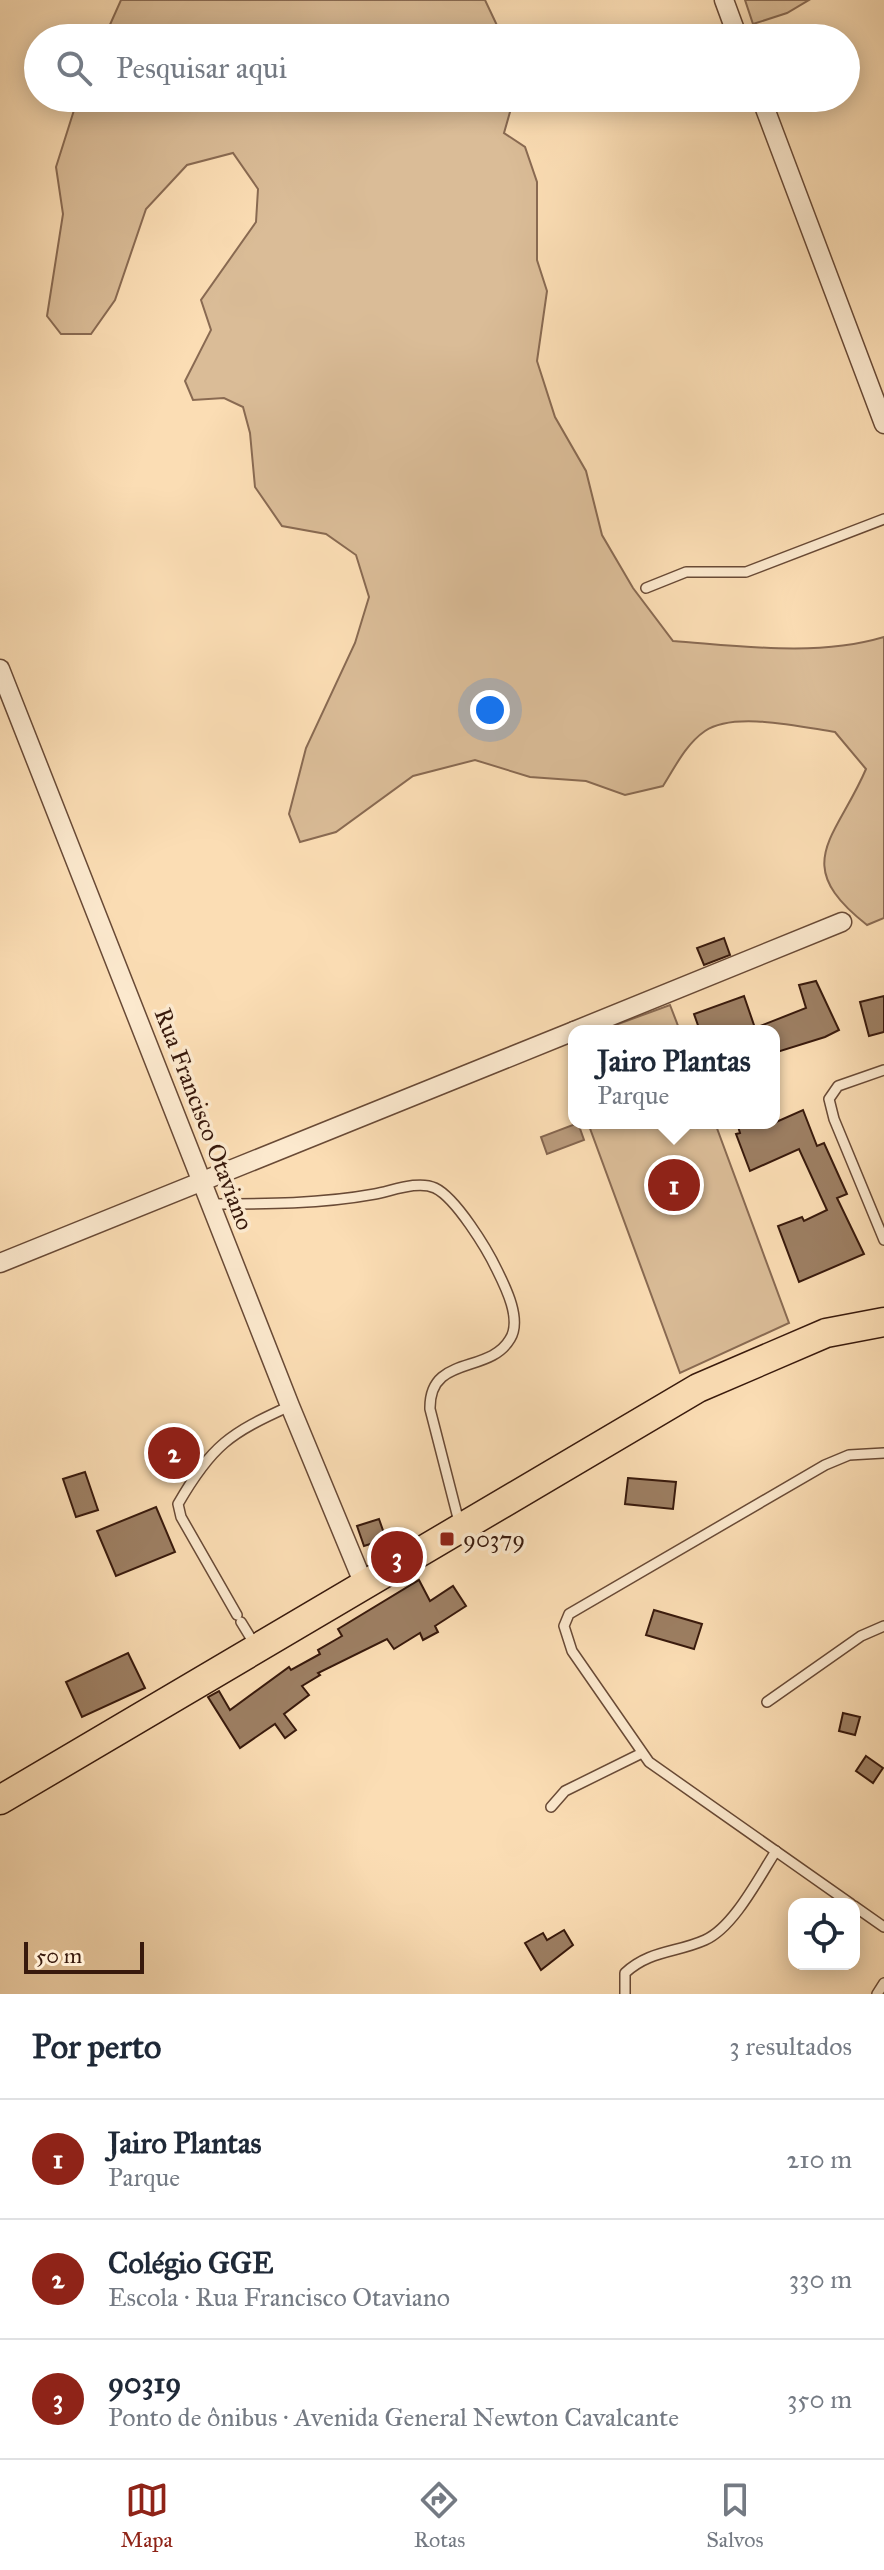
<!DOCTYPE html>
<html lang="pt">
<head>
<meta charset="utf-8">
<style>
	:root { --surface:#fff; --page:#f2f2f3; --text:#1f2937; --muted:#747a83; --line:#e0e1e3; --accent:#8f2418 }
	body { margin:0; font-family:"IM FELL Great Primer",serif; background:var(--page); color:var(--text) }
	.controls { position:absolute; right:24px; bottom:24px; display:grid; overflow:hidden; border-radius:16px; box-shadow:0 4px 20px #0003 }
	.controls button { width:72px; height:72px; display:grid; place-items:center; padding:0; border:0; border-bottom:2px solid var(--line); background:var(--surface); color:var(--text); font:40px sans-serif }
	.scale { position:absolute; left:24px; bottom:20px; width:120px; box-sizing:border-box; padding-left:8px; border:4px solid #38190c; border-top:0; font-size:22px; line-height:28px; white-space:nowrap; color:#38190c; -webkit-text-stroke:6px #fce9ce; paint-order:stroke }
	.you { position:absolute; left:490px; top:710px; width:28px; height:28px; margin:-20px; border:6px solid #fff; border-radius:50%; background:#1a73e8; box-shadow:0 0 0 12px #1a73e833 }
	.badge { display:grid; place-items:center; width:52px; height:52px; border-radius:50%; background:var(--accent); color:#fff; font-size:26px; font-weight:700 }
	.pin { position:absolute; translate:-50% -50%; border:4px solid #fff; box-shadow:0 2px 8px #0006 }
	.popup { position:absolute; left:568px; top:1025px; width:212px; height:104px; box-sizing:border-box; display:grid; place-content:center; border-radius:16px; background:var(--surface); filter:drop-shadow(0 2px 6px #0005); font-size:26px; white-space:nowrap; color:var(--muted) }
	.popup b { font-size:30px; color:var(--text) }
	.popup::after { content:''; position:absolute; left:50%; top:100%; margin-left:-16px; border:16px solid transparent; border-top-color:var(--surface) }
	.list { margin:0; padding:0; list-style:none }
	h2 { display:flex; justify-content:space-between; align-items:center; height:104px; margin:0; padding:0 32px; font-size:34px }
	h2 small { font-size:26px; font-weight:400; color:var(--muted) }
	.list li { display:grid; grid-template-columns:52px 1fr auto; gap:24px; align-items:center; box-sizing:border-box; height:120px; padding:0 32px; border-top:2px solid var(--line) }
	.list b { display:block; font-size:30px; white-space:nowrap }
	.list p { margin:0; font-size:26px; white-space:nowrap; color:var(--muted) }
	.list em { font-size:26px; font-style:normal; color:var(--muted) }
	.icon { flex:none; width:44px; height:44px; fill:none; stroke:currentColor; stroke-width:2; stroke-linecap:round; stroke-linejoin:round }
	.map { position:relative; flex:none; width:884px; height:1994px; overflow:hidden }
	.search { position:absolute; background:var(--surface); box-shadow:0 4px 20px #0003; left:24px; right:24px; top:24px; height:88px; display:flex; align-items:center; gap:20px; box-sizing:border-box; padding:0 28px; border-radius:44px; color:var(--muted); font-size:30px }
	.sheet { height:464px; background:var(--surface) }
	nav { display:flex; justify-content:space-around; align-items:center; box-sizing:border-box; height:112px; border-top:2px solid var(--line); background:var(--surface); font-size:22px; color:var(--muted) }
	nav a { display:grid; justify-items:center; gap:4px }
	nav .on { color:var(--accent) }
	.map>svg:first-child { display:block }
	.green { fill:#dabc97; stroke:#896a52; stroke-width:2 }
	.water { fill:#b99a7b; stroke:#85664f; stroke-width:2 }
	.building { fill:#9d7f63; stroke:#38190c; stroke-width:2 }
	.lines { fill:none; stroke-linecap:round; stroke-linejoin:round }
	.lane-casing { stroke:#694a36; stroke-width:12 }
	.street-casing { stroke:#694a36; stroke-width:21 }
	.primary-casing { stroke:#38190c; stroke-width:31 }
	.lane { stroke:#fce9ce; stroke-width:9 }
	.street { stroke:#fce9ce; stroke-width:18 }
	.primary { stroke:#fbddb4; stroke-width:28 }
	.poi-dot { fill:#8f2418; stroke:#fce9ce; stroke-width:3 }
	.labels { text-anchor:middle; stroke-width:7; stroke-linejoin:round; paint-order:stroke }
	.street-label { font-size:24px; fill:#38190c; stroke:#fce9ce }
	.poi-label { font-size:24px; fill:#38190c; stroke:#fce9ce; text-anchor:start }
</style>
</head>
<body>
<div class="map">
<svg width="884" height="1994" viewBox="0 0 884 1994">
	<rect width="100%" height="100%" fill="#fbddb4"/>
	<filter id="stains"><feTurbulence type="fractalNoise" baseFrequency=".0025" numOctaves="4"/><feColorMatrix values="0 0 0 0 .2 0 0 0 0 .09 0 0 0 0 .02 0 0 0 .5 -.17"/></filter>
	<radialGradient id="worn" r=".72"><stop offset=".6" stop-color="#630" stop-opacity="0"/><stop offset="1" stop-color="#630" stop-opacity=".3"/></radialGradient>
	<g class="green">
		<polygon points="121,0 485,0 503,38 104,38"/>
		<polygon points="745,0 809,0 787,13 753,24"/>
		<path d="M85,98H514L504,133L525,147L537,182V260L547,291L537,361L555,417L586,471L602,535L633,588L673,641C741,646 817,657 884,637V918L867,925C789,864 836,839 866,769L835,732C801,727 734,711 705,731C686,744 675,767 663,786L625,795L586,781L530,777L475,760L413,776L336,832L300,842L289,814L306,748L355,643L369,597L356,555L326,534L282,526L255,487L250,433L243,407L224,398L193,400L185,381L211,330L201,300L256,222L258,189L233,153L187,165L146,209L115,300L91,334H61L47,316L63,214L56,167L75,107Z"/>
		<polygon points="670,1005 680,1031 599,1031"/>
		<polygon points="588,1123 715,1123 789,1323 680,1373"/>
	</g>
	<polygon class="water" points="578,1123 584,1140 547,1154 541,1137"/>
	<g class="building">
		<polygon points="724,938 730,955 704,965 697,948"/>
		<polygon points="816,981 839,1030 825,1037 774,1053 774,1031 700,1031 694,1014 744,996 755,1028 806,1008 799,985"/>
		<polygon points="884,996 884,1032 869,1036 860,1002"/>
		<polygon points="803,1110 817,1146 824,1143 847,1194 837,1198 864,1254 799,1282 778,1226 802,1217 804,1221 827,1210 799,1149 750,1171 736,1134 740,1133 737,1123 774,1123"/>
		<polygon points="85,1472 98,1510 76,1517 63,1479"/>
		<polygon points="628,1478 676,1482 673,1509 625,1504"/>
		<polygon points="156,1507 175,1552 116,1576 97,1531"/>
		<polygon points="379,1519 386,1539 364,1546 357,1526"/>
		<polygon points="419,1580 430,1601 453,1586 466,1606 435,1626 438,1632 423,1640 420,1633 394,1649 387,1639 318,1673 320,1675 302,1686 309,1695 284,1714 296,1730 285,1738 275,1724 240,1748 208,1697 219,1691 230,1710 289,1667 291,1670 320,1654 318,1650 342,1636 338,1629"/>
		<polygon points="654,1610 702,1624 694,1649 646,1635"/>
		<polygon points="128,1653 145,1688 82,1717 66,1682"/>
		<polygon points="843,1713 860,1717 855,1735 839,1731"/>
		<polygon points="866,1756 883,1768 873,1783 856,1771"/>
		<polygon points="564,1930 573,1945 541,1970 525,1943 543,1933 547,1940"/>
	</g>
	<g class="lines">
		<g class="lane-casing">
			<g id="lane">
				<polyline points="646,588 686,572 746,572 884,519"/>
				<polyline points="884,1070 838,1086 829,1099 834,1119 884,1240"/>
				<path d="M211,1204C267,1204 320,1204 375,1194C392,1191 418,1180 435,1188C456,1198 487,1249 497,1270C506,1288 522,1320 510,1339C489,1375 429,1354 430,1409L459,1522"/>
				<path d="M237,1615L181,1517L178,1504C212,1445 230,1433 290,1406"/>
				<polyline points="241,1622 255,1645"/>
				<polyline points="767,1702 861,1636 884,1626"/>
				<polyline points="551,1807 565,1791 642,1753"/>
				<polyline points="851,1904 649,1762 572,1651 564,1626 569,1614 825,1465 849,1455 884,1453"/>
				<polyline points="854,1906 884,1927"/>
				<path d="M625,1994V1973C650,1950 676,1953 705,1940C734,1927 759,1877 776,1851"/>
				<polyline points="877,1994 884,1983"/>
			</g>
		</g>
		<g class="street-casing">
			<g id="street">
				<polyline points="724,0 738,38"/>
				<polyline points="761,98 884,424"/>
				<polyline points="0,669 290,1406 365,1587"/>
				<polyline points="574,1031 842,922"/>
				<polyline points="0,1263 574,1031"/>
			</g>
		</g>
		<g class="primary-casing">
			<polyline id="primary" points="0,1800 698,1388 826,1333 884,1322"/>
		</g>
		<use href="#lane" class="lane"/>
		<use href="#street" class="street"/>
		<use href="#primary" class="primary"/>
	</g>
	<rect class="poi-dot" x="439" y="1531" width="16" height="16" rx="4"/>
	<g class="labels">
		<g class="street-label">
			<text transform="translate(204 1119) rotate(69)" y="8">Rua Francisco Otaviano</text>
		</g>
		<g class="poi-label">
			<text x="463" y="1547">90379</text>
		</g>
	</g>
	<rect width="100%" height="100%" filter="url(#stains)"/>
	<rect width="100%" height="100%" fill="url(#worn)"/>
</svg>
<div class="controls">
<button><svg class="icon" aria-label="locate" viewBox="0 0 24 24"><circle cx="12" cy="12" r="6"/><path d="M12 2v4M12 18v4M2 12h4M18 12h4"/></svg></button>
</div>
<div class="scale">50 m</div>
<div class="you"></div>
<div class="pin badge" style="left:674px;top:1185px">1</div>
<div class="popup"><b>Jairo Plantas</b>Parque</div>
<div class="pin badge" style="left:174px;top:1453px">2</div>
<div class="pin badge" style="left:397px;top:1557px">3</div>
<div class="search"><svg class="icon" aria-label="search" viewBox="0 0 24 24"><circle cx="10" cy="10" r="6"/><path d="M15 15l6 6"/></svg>Pesquisar aqui</div>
</div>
<section class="sheet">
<h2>Por perto<small>3 resultados</small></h2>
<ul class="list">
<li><span class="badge">1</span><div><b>Jairo Plantas</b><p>Parque</p></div><em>210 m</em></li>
<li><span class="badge">2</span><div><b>Colégio GGE</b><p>Escola · Rua Francisco Otaviano</p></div><em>330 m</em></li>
<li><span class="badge">3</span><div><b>90319</b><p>Ponto de ônibus · Avenida General Newton Cavalcante</p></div><em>350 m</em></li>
</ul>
</section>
<nav>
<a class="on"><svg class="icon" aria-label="map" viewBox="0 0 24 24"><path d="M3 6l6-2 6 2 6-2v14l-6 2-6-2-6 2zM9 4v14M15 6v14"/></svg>Mapa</a>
<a><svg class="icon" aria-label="directions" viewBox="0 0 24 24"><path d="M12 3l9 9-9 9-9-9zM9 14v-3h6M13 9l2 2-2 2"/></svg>Rotas</a>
<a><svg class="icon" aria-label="saved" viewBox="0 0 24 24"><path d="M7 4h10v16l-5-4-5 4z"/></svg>Salvos</a>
</nav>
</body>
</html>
